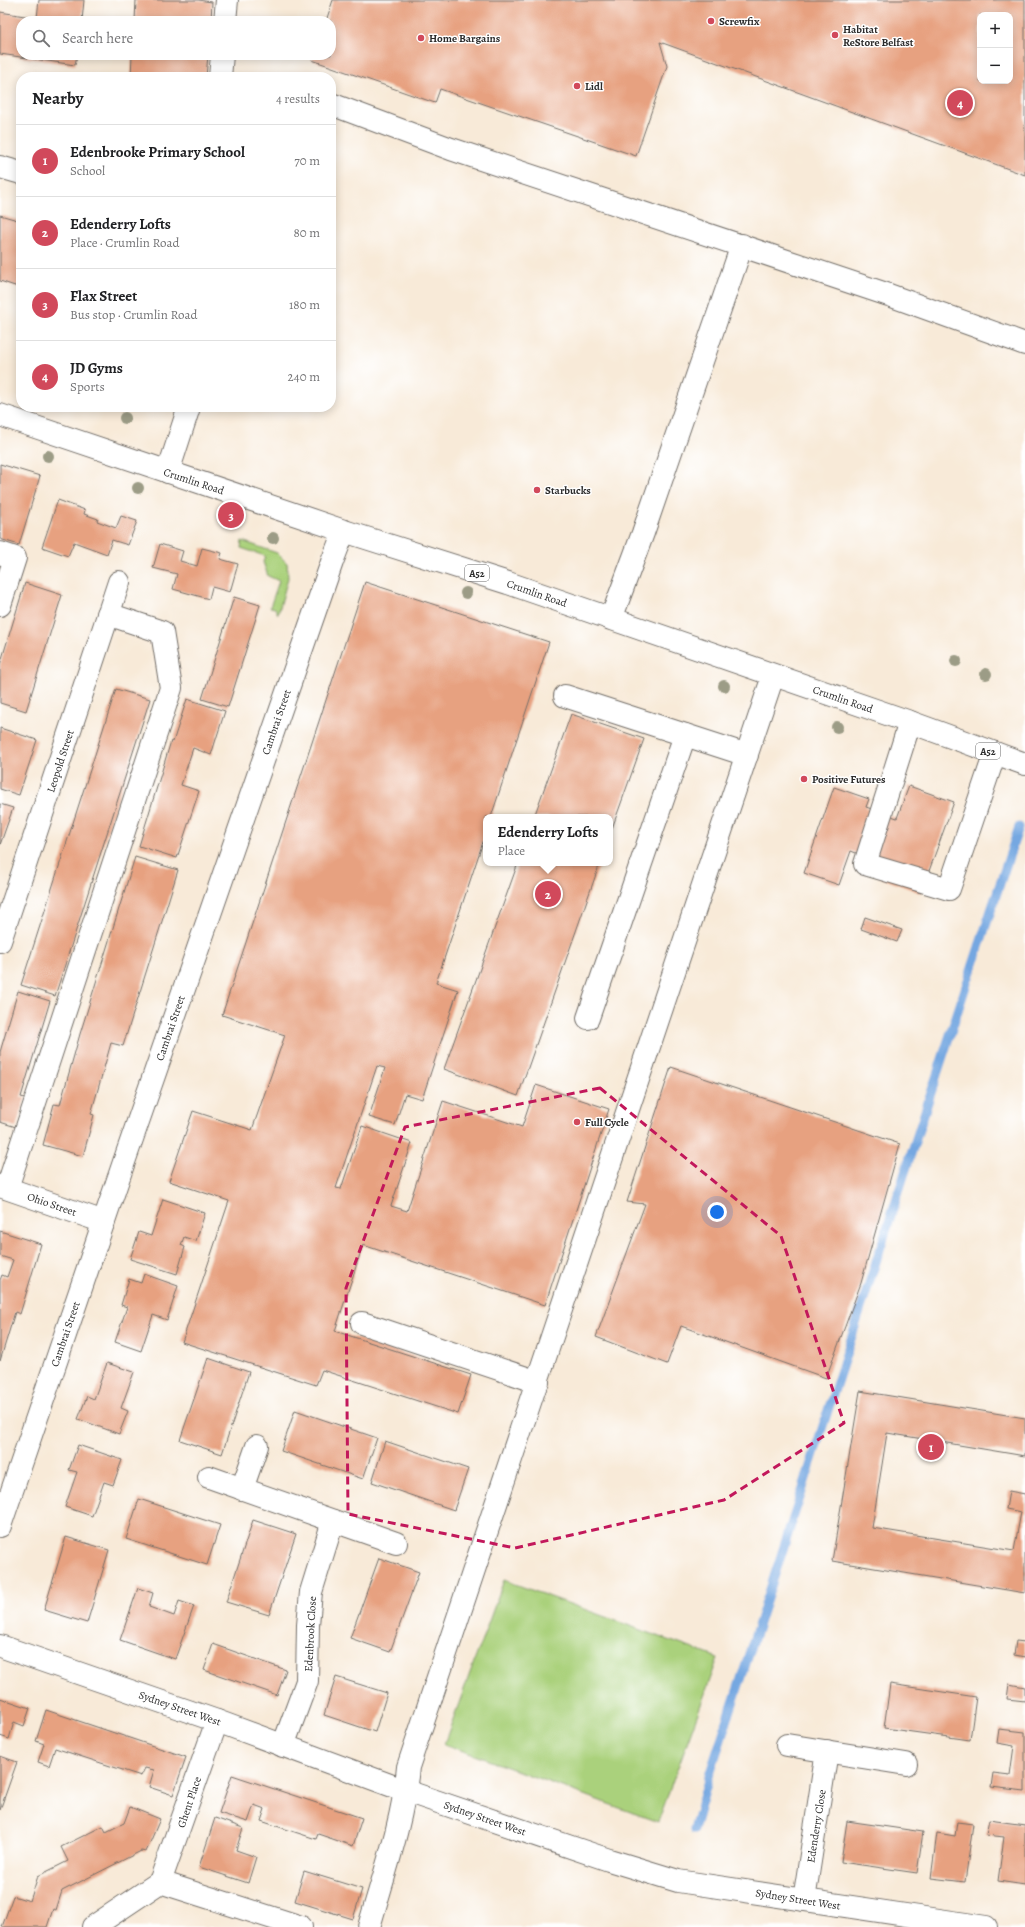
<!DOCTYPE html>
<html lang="en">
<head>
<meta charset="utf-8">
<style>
	:root { --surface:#fff; --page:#f6f6f6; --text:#202124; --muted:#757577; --line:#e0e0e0; --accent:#d1495b }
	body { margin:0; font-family:Alegreya,serif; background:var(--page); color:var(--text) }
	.controls { position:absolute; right:12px; top:12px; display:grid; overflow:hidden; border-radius:8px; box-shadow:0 2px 10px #0003 }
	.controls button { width:36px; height:36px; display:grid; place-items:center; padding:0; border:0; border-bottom:1px solid var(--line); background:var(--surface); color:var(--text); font:20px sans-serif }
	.you { position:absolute; left:717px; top:1212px; width:14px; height:14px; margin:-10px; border:3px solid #fff; border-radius:50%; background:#1a73e8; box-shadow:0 0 0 6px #1a73e833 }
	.badge { display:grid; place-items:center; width:26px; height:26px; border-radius:50%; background:var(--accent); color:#fff; font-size:13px; font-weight:700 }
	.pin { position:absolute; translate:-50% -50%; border:2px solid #fff; box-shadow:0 1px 4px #0006 }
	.popup { position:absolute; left:483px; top:814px; width:130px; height:52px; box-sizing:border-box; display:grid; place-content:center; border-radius:8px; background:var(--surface); filter:drop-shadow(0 1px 3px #0005); font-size:13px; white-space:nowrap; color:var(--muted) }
	.popup b { font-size:15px; color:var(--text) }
	.popup::after { content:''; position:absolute; left:50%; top:100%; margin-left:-8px; border:8px solid transparent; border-top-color:var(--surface) }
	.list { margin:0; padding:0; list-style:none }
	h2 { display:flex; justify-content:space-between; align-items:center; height:52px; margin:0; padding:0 16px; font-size:17px }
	h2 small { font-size:13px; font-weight:400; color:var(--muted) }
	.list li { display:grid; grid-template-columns:26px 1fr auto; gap:12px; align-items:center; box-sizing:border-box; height:72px; padding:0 16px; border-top:1px solid var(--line) }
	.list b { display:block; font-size:15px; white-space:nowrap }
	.list p { margin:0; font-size:13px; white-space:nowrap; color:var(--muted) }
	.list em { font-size:13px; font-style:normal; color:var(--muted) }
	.icon { flex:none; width:22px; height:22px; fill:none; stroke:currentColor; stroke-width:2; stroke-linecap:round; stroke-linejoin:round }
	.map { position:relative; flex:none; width:1025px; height:1927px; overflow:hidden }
	.search { position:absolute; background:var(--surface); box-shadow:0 2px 10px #0003; left:16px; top:16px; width:320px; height:44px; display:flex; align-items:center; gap:10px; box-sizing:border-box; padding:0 14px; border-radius:16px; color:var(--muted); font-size:15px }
	.panel { position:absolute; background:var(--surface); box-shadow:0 2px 10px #0003; left:16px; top:72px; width:320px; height:340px; border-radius:16px }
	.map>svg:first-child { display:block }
	.green { fill:#aad17c; stroke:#6a7e54 }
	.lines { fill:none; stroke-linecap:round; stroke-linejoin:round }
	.stream { stroke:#75a7e1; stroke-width:9 }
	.building { fill:#e7a180; fill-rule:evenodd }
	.minor-casing { stroke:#736e68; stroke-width:24 }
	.major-casing { stroke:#736e68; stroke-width:24 }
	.minor { stroke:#fff; stroke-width:22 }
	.major { stroke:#fff; stroke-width:22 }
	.tree { fill:#9c9c86 }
	.marked { fill:none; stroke:#c2185b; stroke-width:3; stroke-dasharray:8 5; stroke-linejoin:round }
	.poi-dot { fill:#d1495b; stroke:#fff; stroke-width:1.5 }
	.labels { text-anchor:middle; stroke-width:3; stroke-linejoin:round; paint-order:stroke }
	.shield { fill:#fff; stroke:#6b6b6b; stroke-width:1 }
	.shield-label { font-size:10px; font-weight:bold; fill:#2b2b2b }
	.poi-label { font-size:11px; font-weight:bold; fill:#2b2b2b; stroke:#fff; text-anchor:start }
	.street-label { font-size:11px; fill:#2b2b2b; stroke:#fff }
</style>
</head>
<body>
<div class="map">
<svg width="1025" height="1927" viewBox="0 0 1025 1927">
	<rect width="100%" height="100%" fill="#fff"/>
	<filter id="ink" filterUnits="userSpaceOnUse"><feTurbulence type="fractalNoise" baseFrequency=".025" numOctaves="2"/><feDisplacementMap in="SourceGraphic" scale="8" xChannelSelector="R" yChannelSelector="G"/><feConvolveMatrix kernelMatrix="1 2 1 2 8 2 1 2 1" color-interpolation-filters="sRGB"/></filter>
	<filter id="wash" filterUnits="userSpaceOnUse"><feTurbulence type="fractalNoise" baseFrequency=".012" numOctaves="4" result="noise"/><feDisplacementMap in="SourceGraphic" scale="16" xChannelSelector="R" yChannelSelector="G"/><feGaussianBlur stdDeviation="0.9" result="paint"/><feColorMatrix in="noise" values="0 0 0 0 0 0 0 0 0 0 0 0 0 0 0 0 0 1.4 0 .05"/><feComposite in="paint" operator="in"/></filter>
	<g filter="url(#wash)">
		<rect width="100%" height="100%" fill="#f8ead8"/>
		<g class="green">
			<polygon points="242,541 277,553 287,563 288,578 278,614 275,608 270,607 279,581 268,576 263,562 265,556 241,548"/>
			<polygon points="504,1580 718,1658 658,1822 444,1744"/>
		</g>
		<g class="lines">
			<path class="stream" d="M694,1830L710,1773C814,1458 913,1141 1019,827"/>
		</g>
		<g id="blocks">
			<g class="building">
				<polygon points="39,0 84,0 82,21 21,21 21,55 77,55 75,65 0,54 0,12 37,18"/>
				<polygon points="136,0 198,0 212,2 211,21 135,21"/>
				<path d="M333,0H1025V175L660,42L667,66L636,156L440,89L435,103L312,60L314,55H331V21H326ZM980,15H1010V81H980Z"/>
				<polygon points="132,55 208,55 206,77 131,77"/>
				<polygon points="0,215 21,221 21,288 0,281"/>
				<polygon points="0,464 40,476 19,545 0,539"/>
				<polygon points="58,500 85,510 84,514 98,519 97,521 116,528 121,516 137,521 128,545 112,540 107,554 74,542 68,556 42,547"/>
				<polygon points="160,544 183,551 180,561 197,566 202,548 222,553 220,559 238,564 230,592 212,587 209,599 173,589 177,574 153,568"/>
				<polygon points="365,582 549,642 491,817 486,817 486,833 436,983 458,990 422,1099 405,1094 395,1125 369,1117 385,1068 377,1066 336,1188 341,1189 362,1126 412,1143 391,1206 407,1211 443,1101 522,1127 536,1085 609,1109 545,1305 363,1245 335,1331 471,1375 458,1414 322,1370 316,1385 182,1342 229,1201 169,1181 193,1111 252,1130 285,1035 222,1015"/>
				<polygon points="25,583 62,595 26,711 0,703 0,665"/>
				<polygon points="234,597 260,605 228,707 202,699"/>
				<polygon points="116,689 150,699 55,996 21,985"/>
				<polygon points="187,699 225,711 211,755 193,748 181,785 199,791 177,858 139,846 171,741 173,742"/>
				<polygon points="571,714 644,739 610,834 610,817 534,817"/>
				<polygon points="0,728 37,740 19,795 0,789"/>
				<polygon points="909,786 954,802 921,893 879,877 884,864 851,851 839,885 804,873 834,787 869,799 866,807 897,818"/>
				<polygon points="0,804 13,808 0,845"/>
				<polygon points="135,857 178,870 123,1046 111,1043 91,1114 94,1115 83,1156 43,1145 54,1104 60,1105 80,1034"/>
				<polygon points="518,863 600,863 518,1096 444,1069"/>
				<polygon points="865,917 902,930 897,942 861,929"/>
				<polygon points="18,991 50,1001 21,1097 25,1098 16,1127 0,1122 0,1052"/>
				<polygon points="671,1067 900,1144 861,1283 826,1378 681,1326 667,1364 596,1337 645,1204 627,1202"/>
				<polygon points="163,1199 205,1213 196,1241 184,1237 181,1245 185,1247 177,1274 130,1259 139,1232 151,1236"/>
				<polygon points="0,1231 41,1244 20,1314 15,1312 0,1361 0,1280 2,1275 7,1277 13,1260 0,1256"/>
				<polygon points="144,1274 178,1286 167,1320 153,1315 141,1351 115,1342 127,1307 121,1305 129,1279 141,1283"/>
				<polygon points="208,1358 249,1372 222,1454 180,1440"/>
				<polygon points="107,1363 134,1372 121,1408 128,1411 119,1434 78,1419 87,1396 94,1399"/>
				<polygon points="860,1391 1025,1418 1025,1456 887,1433 872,1528 1014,1551 1021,1512 1006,1509 1009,1491 1025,1494 1025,1593 832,1561"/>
				<polygon points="295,1410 377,1438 363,1479 281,1451"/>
				<polygon points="385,1441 468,1469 454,1510 372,1482"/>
				<polygon points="78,1445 122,1460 113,1485 104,1482 92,1516 65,1507 77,1472 69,1470"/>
				<polygon points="139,1499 220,1525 207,1565 126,1539"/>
				<polygon points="253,1520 296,1534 269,1615 226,1602"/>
				<polygon points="66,1537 109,1550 87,1623 44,1610"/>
				<polygon points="379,1558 419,1572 390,1652 350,1638"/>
				<polygon points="138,1588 153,1593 149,1607 174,1616 179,1601 194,1606 175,1659 120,1640"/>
				<polygon points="1016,1641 1025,1642 1025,1657 1014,1655"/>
				<polygon points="213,1644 286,1670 277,1695 204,1670"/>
				<polygon points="336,1677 387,1693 375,1732 324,1715"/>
				<polygon points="890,1684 976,1697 970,1740 884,1728"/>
				<polygon points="1009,1684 1025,1687 1025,1701 1007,1699"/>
				<polygon points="0,1698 30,1708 24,1726 14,1722 9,1739 0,1736"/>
				<polygon points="46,1710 186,1757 173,1795 149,1787 154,1770 145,1768 141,1776 55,1748 49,1766 38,1762 44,1744 36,1741"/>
				<polygon points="999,1729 1025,1732 1025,1791 991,1787 993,1773 1010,1775 1014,1746 997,1743"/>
				<polygon points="0,1756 17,1762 0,1810"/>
				<polygon points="232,1775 362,1818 353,1846 318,1834 316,1839 261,1821 265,1809 254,1805 248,1822 219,1813"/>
				<polygon points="130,1807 160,1819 146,1852 141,1851 62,1891 56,1910 53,1909 47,1927 2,1927 13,1896 30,1901 38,1876 68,1861 61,1847 103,1826 106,1832 124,1823"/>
				<polygon points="215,1818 243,1828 236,1850 256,1857 248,1883 199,1867"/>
				<polygon points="989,1820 1025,1825 1025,1885 998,1881 1004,1837 986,1835"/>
				<polygon points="847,1821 923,1832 917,1873 841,1862"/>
				<polygon points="957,1822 973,1824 965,1882 931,1878 937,1833 955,1836"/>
				<polygon points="304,1871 362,1889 353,1919 295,1901"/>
			</g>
		</g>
	</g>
	<g filter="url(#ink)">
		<use href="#blocks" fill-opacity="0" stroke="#736e68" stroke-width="1"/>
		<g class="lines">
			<g class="minor-casing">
				<g id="minor">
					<polyline points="225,21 227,0"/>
					<polyline points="220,77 222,55"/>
					<polyline points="331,104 451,149 889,295 1025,344"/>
					<polyline points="0,167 21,173"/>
					<polyline points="168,472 189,407"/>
					<polyline points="0,553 15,558 0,605"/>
					<polyline points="611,619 643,533 742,245"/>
					<polyline points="565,696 747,755"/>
					<polyline points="910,722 865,864 949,889 995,753"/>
					<polyline points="0,941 119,582"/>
					<polyline points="588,1018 685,735"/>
					<polyline points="0,1186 104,1222"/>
					<polyline points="7,1188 171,688 162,632 108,614"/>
					<polyline points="362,1323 538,1382"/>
					<polyline points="209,1477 396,1543"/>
					<polyline points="242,1489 257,1446"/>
					<polyline points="0,1526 124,1162 332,562 344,531"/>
					<polyline points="0,1646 217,1721 406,1791 609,1860 678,1881 986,1927"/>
					<polyline points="787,1745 906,1764"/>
					<polyline points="283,1746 307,1681 308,1625 311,1592 333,1521"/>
					<polyline points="160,1882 301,1927"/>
					<polyline points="804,1900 827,1751"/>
					<polyline points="93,1927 160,1882 217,1721"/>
					<path d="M369,1927C384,1874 403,1821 408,1767L773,676"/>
				</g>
			</g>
			<g class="major-casing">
				<polyline id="major" points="0,415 344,531 508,583 910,722 1025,764"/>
			</g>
			<use href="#minor" class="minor"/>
			<use href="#major" class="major"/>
		</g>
		<g class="tree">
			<circle cx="125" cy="418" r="6"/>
			<circle cx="48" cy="456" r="6"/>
			<circle cx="138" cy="488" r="6"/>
			<circle cx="273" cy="538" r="6"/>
			<circle cx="466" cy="593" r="6"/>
			<circle cx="956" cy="661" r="6"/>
			<circle cx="986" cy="674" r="6"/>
			<circle cx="724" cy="686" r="6"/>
			<circle cx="837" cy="727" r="6"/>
		</g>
	</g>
	<path class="marked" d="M600,1088L781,1236L844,1423L724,1500L515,1548L348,1514L346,1288L405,1127Z"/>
	<g class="poi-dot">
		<circle cx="711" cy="21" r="4"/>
		<circle cx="835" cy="35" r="4"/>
		<circle cx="421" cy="38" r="4"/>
		<circle cx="577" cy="86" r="4"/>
		<circle cx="537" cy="490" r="4"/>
		<circle cx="804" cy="779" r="4"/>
		<circle cx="577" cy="1122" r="4"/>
	</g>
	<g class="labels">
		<g class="shield">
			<rect x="465" y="565" width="24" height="16" rx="3"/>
			<rect x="976" y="743" width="24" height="16" rx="3"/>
		</g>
		<g class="shield-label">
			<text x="477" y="577">A52</text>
			<text x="988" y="755">A52</text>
		</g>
		<g class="poi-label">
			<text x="719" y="25">Screwfix</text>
			<text x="843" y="33">Habitat<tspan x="843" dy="13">ReStore Belfast</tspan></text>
			<text x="429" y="42">Home Bargains</text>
			<text x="585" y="90">Lidl</text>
			<text x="545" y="494">Starbucks</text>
			<text x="812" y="783">Positive Futures</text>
			<text x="585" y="1126">Full Cycle</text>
		</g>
		<g class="street-label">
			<text transform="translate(194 481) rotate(18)" y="4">Crumlin Road</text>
			<text transform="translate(537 593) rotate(19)" y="4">Crumlin Road</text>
			<text transform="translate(843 699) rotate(19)" y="4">Crumlin Road</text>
			<text transform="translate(276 722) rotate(-71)" y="4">Cambrai Street</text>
			<text transform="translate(60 761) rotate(-72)" y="4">Leopold Street</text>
			<text transform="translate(170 1028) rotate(-71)" y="4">Cambrai Street</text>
			<text transform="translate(52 1204) rotate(19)" y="4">Ohio Street</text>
			<text transform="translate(65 1334) rotate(-71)" y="4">Cambrai Street</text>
			<text transform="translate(310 1634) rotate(-87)" y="4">Edenbrook Close</text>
			<text transform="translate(180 1708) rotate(19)" y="4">Sydney Street West</text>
			<text transform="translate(189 1802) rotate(-71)" y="4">Ghent Place</text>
			<text transform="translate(485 1818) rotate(19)" y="4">Sydney Street West</text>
			<text transform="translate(816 1826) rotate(-81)" y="4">Edenderry Close</text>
			<text transform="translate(798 1899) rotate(9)" y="4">Sydney Street West</text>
		</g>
	</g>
</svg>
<div class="controls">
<button>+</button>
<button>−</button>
</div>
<div class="you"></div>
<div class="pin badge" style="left:931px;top:1447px">1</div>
<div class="pin badge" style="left:548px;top:894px">2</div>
<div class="popup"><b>Edenderry Lofts</b>Place</div>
<div class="pin badge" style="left:231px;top:515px">3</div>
<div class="pin badge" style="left:960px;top:103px">4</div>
<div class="search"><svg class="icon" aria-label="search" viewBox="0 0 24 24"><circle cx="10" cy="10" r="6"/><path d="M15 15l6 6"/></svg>Search here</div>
<section class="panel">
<h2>Nearby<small>4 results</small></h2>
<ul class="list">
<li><span class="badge">1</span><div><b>Edenbrooke Primary School</b><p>School</p></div><em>70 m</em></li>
<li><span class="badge">2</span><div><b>Edenderry Lofts</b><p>Place · Crumlin Road</p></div><em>80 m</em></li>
<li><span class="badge">3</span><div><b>Flax Street</b><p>Bus stop · Crumlin Road</p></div><em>180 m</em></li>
<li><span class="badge">4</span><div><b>JD Gyms</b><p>Sports</p></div><em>240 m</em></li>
</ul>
</section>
</div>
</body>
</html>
